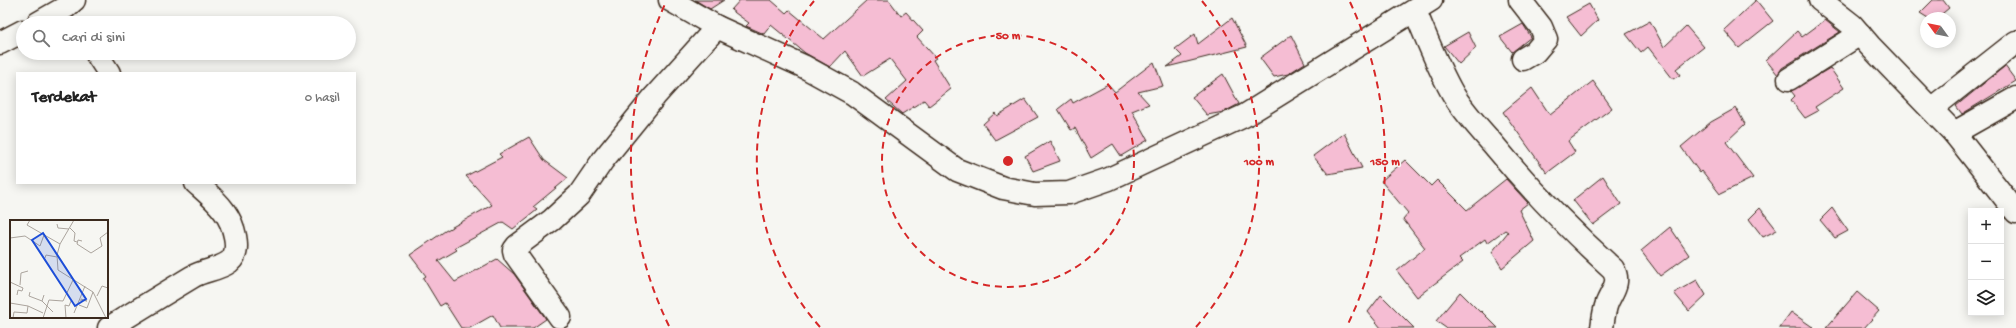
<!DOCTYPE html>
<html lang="id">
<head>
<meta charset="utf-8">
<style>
	:root { --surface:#fff; --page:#f6f6f6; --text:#222; --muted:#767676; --line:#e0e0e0 }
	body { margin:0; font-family:"Gochi Hand",sans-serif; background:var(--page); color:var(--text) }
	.controls { position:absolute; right:12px; bottom:12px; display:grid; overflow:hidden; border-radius:0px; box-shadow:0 2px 10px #0003 }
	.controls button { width:36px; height:36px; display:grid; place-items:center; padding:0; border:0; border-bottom:1px solid var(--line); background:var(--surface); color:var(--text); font:20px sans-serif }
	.compass { position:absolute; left:1920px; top:12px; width:36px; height:36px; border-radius:50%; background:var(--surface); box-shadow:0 2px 10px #0003; rotate:303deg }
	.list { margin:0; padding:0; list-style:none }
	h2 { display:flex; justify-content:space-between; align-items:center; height:52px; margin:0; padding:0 16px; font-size:17px }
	h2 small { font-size:13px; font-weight:400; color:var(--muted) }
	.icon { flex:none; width:22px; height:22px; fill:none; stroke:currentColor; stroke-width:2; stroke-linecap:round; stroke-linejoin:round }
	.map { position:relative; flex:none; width:2016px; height:328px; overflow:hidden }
	.search { position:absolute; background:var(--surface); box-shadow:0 2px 10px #0003; left:16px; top:16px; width:340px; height:44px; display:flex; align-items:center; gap:10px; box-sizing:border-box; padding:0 14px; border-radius:22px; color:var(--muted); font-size:15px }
	.panel { position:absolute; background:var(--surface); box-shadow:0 2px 10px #0003; left:16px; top:72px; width:340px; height:112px; border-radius:0px }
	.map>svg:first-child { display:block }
	.building { fill:#f5bdd3; stroke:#3b2a1e }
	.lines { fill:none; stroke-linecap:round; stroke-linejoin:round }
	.minor-casing { stroke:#3b2a1e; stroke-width:25 }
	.minor { stroke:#f6f6f2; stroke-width:22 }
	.ring { fill:none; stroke:#d62828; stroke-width:2; stroke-dasharray:7 5 }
	.inset-road { fill:none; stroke:#aba49d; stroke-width:1 }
	.view { fill:#1d4ed8; fill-opacity:0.15; stroke:#1d4ed8; stroke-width:2 }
	.inset-edge { fill:none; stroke:#3b2a1e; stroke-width:2 }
	.centre { fill:#d62828; stroke:#f6f6f2; stroke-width:2 }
	.ring-label { font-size:12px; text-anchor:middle; font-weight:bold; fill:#d62828; stroke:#f6f6f2; stroke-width:3; stroke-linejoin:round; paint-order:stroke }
</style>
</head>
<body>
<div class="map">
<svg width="2016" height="328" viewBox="0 0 2016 328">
	<rect width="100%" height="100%" fill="#f6f6f2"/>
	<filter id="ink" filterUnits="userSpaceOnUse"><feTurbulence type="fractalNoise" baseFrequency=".025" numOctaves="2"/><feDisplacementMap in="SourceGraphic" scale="8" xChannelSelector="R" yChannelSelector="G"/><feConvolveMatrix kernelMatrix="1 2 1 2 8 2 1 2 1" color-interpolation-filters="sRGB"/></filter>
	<g filter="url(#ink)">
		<g class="building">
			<polygon points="695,0 724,0 710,9"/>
			<polygon points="740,0 771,0 786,13 789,10 824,39 867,0 889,0 901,16 906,12 923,31 917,37 936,58 933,60 951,89 929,106 924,100 902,114 886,100 907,81 890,59 863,76 845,51 830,67 805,53 771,25 764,34 746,26 749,23 731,10"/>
			<polygon points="1756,0 1773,21 1739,48 1724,30"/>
			<polygon points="1933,0 1943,0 1949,8 1937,18 1928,18 1920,13"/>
			<polygon points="1589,4 1598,20 1581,36 1566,17"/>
			<polygon points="1232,18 1247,47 1167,67 1182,56 1175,49 1195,34 1198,44"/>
			<polygon points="1825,20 1840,32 1782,68 1778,75 1766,60 1797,31 1802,37"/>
			<polygon points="1650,21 1664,47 1686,26 1704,47 1676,69 1680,75 1673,79 1648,47 1641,53 1626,34"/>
			<polygon points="1523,24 1531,37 1512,52 1500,37"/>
			<polygon points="1468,32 1476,48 1459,64 1444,46"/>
			<polygon points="1291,35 1305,63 1288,74 1274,77 1260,58"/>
			<polygon points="1154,62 1163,86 1138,92 1149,104 1132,111 1148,140 1121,156 1113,144 1091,158 1075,128 1071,130 1058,109 1071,99 1073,103 1108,84 1115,92"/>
			<polygon points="2005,66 2016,81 1962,114 1956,106"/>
			<polygon points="1830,68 1844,88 1815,107 1818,111 1805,118 1791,100 1795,96 1791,91"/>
			<polygon points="1223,74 1239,104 1224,112 1207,115 1192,97"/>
			<polygon points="1593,81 1612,108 1568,141 1575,152 1547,173 1503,112 1532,88 1550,115"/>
			<polygon points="1025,99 1038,117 995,140 983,124 995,113 997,116"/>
			<polygon points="1736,108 1745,124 1726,142 1753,178 1720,194 1702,171 1700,173 1681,147 1711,122"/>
			<polygon points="1344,133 1362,168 1328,174 1313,156"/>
			<polygon points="529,137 544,160 568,178 533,207 537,210 513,229 503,222 455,248 457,250 438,261 455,282 497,259 514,274 546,319 533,328 500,328 493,315 470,328 461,328 445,303 440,306 423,278 426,276 410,255 445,231 492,205 466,176 502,157 499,154"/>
			<polygon points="1050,141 1060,161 1033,171 1025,156"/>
			<polygon points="1405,160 1431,186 1437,180 1467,210 1506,179 1528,203 1519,210 1534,241 1502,268 1492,252 1508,232 1505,230 1487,243 1485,239 1459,258 1463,262 1417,297 1397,271 1425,248 1403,219 1408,213 1381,181"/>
			<polygon points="1603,176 1621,204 1593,225 1573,200"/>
			<polygon points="1760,208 1777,230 1763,237 1749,219"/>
			<polygon points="1832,208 1848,231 1835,238 1820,220"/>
			<polygon points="1670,227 1689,255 1660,276 1641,251"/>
			<polygon points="1697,280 1706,295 1689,311 1674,293"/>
			<polygon points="1460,292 1480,312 1481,311 1498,328 1446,328 1436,321"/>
			<polygon points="1857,292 1879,311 1864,328 1826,328"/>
			<polygon points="1381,295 1414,328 1381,328 1368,312"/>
			<polygon points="1791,312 1814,328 1779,328"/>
		</g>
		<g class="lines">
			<g class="minor-casing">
				<g id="minor">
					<polyline points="670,0 717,27 803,66 852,93 957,170 1003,188 1035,194 1069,193 1109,179 1244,116 1431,0"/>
					<polyline points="1520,0 1541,27 1546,39 1535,52 1523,59"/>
					<polyline points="1820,0 1852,25 1870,46 1954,133 2016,212"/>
					<path d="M1415,11C1427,39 1438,68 1453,94C1464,112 1479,128 1493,144C1530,189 1570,230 1613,269C1621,282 1612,291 1607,303C1604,311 1603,320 1602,328"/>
					<polyline points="38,23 66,7 74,0"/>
					<polyline points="0,43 23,31"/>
					<polyline points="96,53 109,73"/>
					<polyline points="1789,79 1860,34"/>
					<polyline points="1931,109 2016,42"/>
					<polyline points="1954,133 2016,98"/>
					<polyline points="560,317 515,254 514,250 517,246 552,220 579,195 603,160 655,96 717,27"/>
					<path d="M109,328C136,311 164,294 192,277C203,270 218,270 229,262C243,251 233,223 224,211C216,200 206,192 196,183"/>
				</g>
			</g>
			<use href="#minor" class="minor"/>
		</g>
	</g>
	<g class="ring">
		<circle cx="1008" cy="161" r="126"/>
		<path d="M820 327A251 251 0 0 1 814 1M1202 1A251 251 0 0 1 1196 327"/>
		<path d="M669 326A377 377 0 0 1 666 2M1350 2A377 377 0 0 1 1347 326"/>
	</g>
	<g transform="translate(10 220)">
		<rect width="98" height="98" fill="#f6f6f2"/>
		<path class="inset-road" d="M20,0L17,5L50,24M64,0L50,24L47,35L48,50L83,72L96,98M47,4L48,8L59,9M60,8L65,13L64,21L67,22M0,18L15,16L30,26L34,15M72,21L68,20L67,24L81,33L92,26L90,18L98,12M35,38L36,35L47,37M0,62L13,68L12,71L8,70L7,75M10,65L11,53L18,51M20,72L19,76L32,81M34,75L32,81L43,92M87,76L92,66L98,68M70,80L77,81L71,79M0,83L18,86M69,85L77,88L83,72M64,93L75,66M3,98L4,92L17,93L18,86L33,93M33,98L39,80L53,81L63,60M56,98L55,85L59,86L61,81"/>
		<path class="view" d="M33,13L76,79L65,86L22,20Z"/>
		<rect width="98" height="98" class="inset-edge"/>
	</g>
	<circle cx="1008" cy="161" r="6" class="centre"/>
	<g class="ring-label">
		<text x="1008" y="39">50 m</text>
		<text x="1259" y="165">100 m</text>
		<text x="1385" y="165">150 m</text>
	</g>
</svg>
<div class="controls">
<button>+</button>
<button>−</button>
<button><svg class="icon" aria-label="layers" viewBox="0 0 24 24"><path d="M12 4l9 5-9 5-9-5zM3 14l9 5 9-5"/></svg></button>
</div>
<svg class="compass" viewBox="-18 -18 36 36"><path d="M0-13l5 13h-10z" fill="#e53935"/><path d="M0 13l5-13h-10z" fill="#767676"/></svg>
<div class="search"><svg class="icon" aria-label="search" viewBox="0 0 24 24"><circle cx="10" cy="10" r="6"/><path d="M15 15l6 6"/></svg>Cari di sini</div>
<section class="panel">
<h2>Terdekat<small>0 hasil</small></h2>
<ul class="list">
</ul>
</section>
</div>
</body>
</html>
